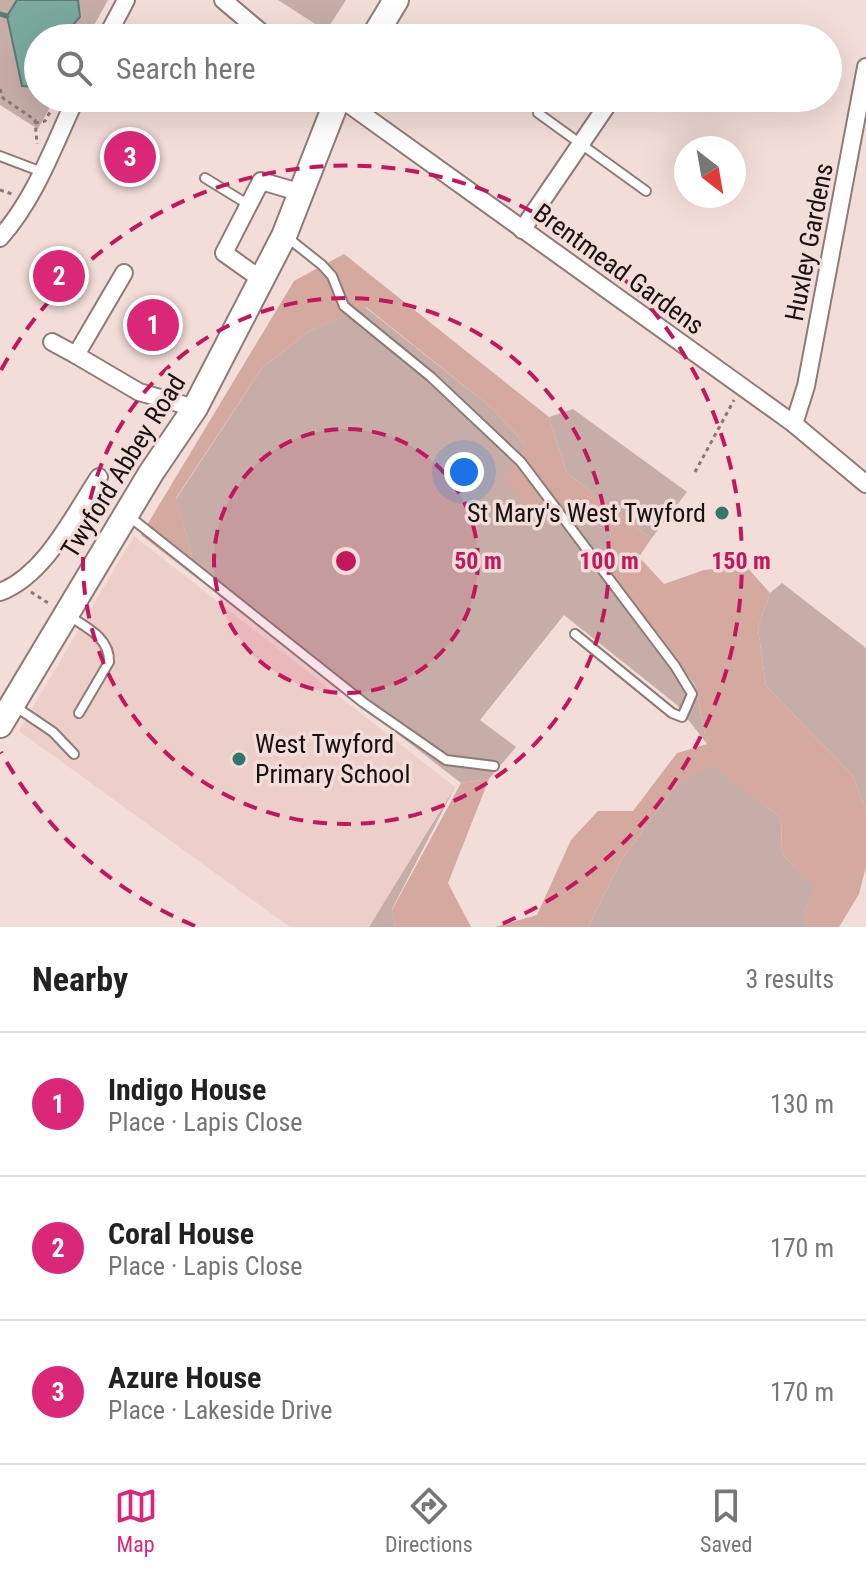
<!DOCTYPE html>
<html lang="en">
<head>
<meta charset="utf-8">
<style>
	:root { --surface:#fff; --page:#f6f6f6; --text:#222; --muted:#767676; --line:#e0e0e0; --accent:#db2777 }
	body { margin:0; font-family:"Roboto Condensed",sans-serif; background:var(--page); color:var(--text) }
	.compass { position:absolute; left:674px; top:136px; width:72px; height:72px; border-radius:50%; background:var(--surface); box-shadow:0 8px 32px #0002; rotate:149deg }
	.you { position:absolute; left:464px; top:472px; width:28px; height:28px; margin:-20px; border:6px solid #fff; border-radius:50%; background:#1a73e8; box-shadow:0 0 0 12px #1a73e833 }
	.badge { display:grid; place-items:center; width:52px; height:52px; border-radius:50%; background:var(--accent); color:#fff; font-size:26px; font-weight:700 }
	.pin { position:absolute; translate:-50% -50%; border:4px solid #fff; box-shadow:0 2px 8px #0006 }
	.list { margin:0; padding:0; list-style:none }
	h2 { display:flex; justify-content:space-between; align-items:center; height:104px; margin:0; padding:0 32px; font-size:34px }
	h2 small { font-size:26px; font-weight:400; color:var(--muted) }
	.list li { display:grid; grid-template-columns:52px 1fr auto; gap:24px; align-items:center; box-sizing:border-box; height:144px; padding:0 32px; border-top:2px solid var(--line) }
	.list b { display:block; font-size:30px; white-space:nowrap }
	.list p { margin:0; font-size:26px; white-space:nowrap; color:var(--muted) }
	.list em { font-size:26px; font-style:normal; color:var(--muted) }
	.icon { flex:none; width:44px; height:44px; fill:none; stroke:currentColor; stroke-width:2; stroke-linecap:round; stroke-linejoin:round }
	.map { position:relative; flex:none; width:866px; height:927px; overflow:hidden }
	.search { position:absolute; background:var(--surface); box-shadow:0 8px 32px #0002; left:24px; right:24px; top:24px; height:88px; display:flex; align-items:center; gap:20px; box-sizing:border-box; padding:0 28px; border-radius:44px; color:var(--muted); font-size:30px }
	.sheet { height:536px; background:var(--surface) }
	nav { display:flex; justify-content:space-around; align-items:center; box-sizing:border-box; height:112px; border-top:2px solid var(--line); background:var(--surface); font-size:22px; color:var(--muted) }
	nav a { display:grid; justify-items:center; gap:4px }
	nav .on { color:var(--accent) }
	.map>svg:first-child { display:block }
	.built { fill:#edcfc9 }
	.green { fill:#c7ada7 }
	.forest { fill:#d3a9a0 }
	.water { fill:#7ba99d; stroke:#5d7b72; stroke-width:2 }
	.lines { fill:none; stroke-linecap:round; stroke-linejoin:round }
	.stream { stroke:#5d7b72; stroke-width:5 }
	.lane-casing { stroke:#8e7b77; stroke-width:12 }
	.street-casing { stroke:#8e7b77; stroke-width:20 }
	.secondary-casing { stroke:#8e7b77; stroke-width:28 }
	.path { stroke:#877975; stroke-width:3; stroke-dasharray:4 4; stroke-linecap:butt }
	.lane { stroke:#fff; stroke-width:8 }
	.street { stroke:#fff; stroke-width:16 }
	.secondary { stroke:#fff; stroke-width:24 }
	.ring { fill:none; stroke:#c2185b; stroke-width:4; stroke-dasharray:14 10 }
	.poi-dot { fill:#347668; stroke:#f2ddd8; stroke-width:3 }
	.labels { text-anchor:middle; stroke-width:7; stroke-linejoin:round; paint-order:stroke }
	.street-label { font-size:26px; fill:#18110f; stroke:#f2ddd8 }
	.poi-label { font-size:26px; fill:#18110f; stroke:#f2ddd8; text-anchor:end }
	.centre { fill:#c2185b; stroke:#f2ddd8; stroke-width:4 }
	.ring-label { font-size:24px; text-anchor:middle; font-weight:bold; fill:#c2185b; stroke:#f2ddd8; stroke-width:7; stroke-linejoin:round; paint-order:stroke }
</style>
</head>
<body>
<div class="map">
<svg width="866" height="927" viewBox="0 0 866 927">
	<rect width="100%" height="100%" fill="#f2ddd8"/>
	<polygon class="built" points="134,536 455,787 369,927 290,927 19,731"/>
	<g class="green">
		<polygon points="0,0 108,0 87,38 38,38 38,98 55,98 38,129 0,105"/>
		<polygon points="278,0 346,0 326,31"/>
		<polygon points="365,307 493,409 524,443 565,504 612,523 606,566 695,686 707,744 677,705 564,615 480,720 516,747 489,779 461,783 190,573 192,555 176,499 262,368 308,332"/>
		<polygon points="573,409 687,492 651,539 567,473 549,417"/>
		<polygon points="782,583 866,648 866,810 853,776 766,686 758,628 770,593"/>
		<polygon points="711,764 781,818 782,854 816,887 804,911 804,927 588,927 622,859 677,784"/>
		<polygon points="455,787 392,909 395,927 369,927"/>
	</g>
	<g class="forest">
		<polygon points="344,254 549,417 567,473 651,539 639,557 664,584 704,570 746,566 770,593 758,628 766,686 853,776 866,810 866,867 859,894 839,927 804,927 804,911 815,887 782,854 781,818 711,765 677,784 622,859 588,927 495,927 537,915 571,840 598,811 633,811 677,753 707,744 695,685 606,566 612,523 565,504 530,511 504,477 524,443 493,409 366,307 308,332 262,368 176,498 192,555 190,573 141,535 294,281"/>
		<polygon points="489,779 448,883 471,927 395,927 392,910 461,783"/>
	</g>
	<polygon class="water" points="17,0 78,0 80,17 62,38 38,38 37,87 22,86 7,16"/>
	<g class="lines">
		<polyline class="stream" points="0,14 7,16"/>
		<g class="lane-casing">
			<g id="lane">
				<polyline points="538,113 646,191"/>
				<polyline points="0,156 42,172"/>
				<polyline points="205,178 249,205"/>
				<polyline points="288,238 322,265 332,276 344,306 431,377 521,462 675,666 692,694 682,717 672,713 575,634"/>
				<polyline points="130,517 364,703 446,760 494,766"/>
				<path d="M69,616C86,627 110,638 109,662L79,713"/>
				<polyline points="13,705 53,732 74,754"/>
			</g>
		</g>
		<g class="street-casing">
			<g id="street">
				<polyline points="223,0 268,38"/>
				<polyline points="106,38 126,0"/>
				<polyline points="340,98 794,424 866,484"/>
				<polyline points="522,230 610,101"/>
				<path d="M0,238C36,197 53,147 76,98"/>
				<polyline points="124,273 76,355 139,392 195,408"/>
				<polyline points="262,280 224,253 261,181 302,193"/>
				<polyline points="52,342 76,355"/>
				<polyline points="794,424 806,386 866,67"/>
				<path d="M0,592C45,575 73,516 99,477"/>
			</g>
		</g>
		<g class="secondary-casing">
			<g id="secondary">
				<polyline points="373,38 396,0"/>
				<polyline points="0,725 151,473 195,408 284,236 338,98"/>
			</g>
		</g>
		<g class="path">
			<polyline points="0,89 3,98 35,120 37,144"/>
			<polyline points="35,123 45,121 50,112"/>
			<polyline points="0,190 12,194"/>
			<polyline points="695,472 734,400"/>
			<polyline points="31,592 48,603"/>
		</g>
		<use href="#lane" class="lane"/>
		<use href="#street" class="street"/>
		<use href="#secondary" class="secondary"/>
	</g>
	<circle cx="346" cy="561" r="132" fill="#c2185b" fill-opacity=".12"/>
	<g class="ring">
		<circle cx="346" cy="561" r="132"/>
		<circle cx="346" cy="561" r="263"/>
		<path d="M195 926A395 395 0 0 1 1 752M1 370A395 395 0 1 1 497 926"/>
	</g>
	<g class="poi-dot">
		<circle cx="722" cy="513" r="8"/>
		<circle cx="239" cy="759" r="8"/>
	</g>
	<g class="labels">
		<g class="street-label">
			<text transform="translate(809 242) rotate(-79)" y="9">Huxley Gardens</text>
			<text transform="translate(619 269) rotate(36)" y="9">Brentmead Gardens</text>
			<text transform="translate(123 466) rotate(-58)" y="9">Twyford Abbey Road</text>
		</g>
		<g class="poi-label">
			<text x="706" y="522">St Mary's West Twyford</text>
			<text x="255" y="753" text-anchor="start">West Twyford<tspan x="255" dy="30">Primary School</tspan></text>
		</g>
	</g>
	<circle cx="346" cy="561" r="12" class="centre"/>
	<g class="ring-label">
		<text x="478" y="569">50 m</text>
		<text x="609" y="569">100 m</text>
		<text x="741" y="569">150 m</text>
	</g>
</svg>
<svg class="compass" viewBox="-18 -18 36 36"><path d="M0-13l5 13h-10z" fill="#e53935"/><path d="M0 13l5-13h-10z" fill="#767676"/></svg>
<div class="you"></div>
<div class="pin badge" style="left:153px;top:325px">1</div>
<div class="pin badge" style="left:59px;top:276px">2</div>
<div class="pin badge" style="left:130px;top:157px">3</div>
<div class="search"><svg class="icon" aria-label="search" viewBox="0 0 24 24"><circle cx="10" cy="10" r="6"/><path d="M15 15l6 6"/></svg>Search here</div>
</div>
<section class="sheet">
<h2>Nearby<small>3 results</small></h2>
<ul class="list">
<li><span class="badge">1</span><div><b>Indigo House</b><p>Place · Lapis Close</p></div><em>130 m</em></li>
<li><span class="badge">2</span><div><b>Coral House</b><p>Place · Lapis Close</p></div><em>170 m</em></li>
<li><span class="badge">3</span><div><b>Azure House</b><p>Place · Lakeside Drive</p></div><em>170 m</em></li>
</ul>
</section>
<nav>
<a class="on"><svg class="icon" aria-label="map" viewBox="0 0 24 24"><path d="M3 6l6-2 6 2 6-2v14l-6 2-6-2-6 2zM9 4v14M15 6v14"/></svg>Map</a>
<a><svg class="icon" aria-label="directions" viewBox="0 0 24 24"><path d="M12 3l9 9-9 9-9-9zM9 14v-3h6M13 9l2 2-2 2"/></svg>Directions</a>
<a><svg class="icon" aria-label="saved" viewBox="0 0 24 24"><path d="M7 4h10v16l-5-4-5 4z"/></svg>Saved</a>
</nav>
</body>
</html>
